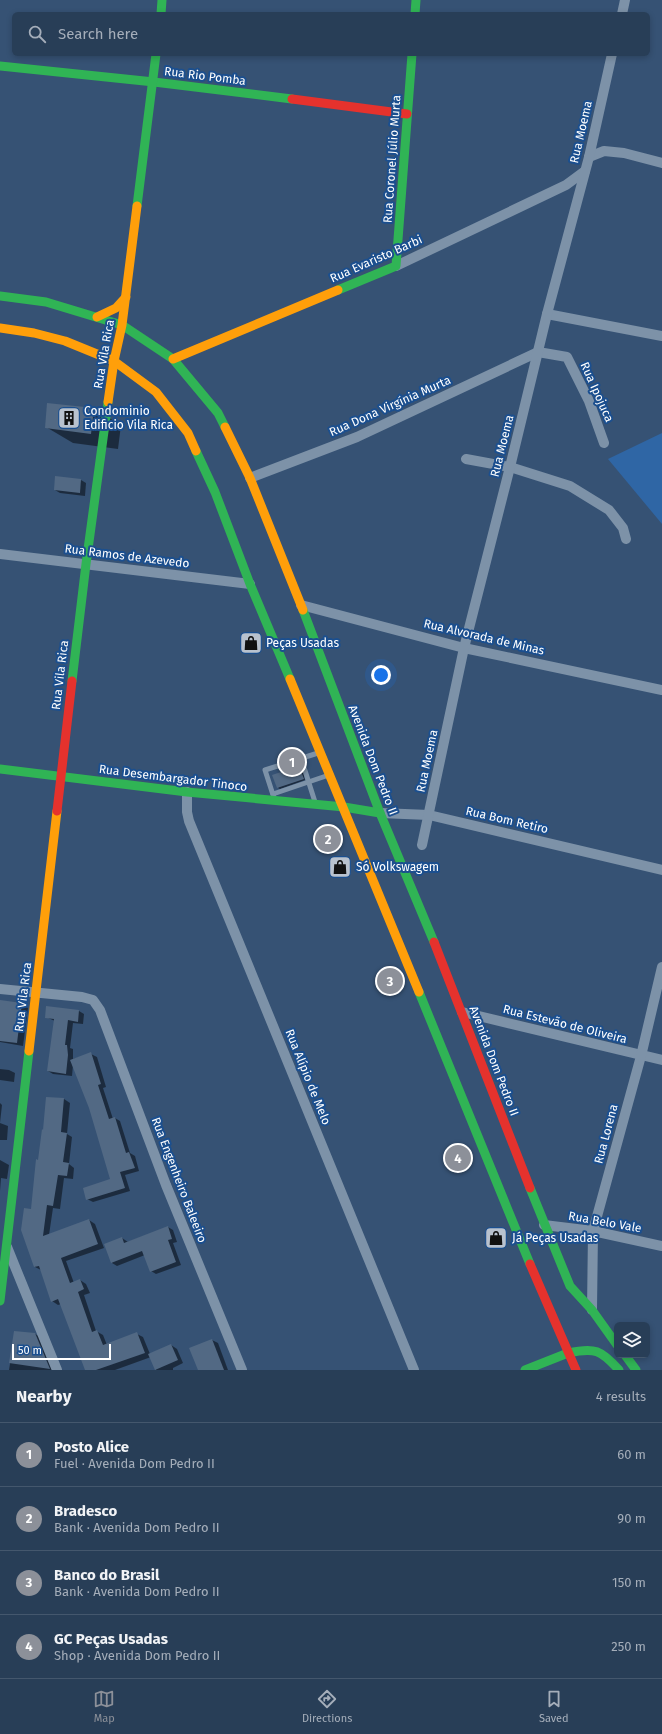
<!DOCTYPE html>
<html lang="en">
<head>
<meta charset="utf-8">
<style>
	:root { --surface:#283e57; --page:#344961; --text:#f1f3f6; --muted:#a5aeba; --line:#44576d; --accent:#8c9099 }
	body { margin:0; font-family:"Fira Sans",sans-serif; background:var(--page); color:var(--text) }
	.controls { position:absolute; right:12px; bottom:12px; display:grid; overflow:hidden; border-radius:6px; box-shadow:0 2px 6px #0003 }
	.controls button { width:36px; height:36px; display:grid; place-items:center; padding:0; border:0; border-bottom:1px solid var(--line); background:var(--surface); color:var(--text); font:20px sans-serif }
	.scale { position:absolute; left:12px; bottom:10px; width:99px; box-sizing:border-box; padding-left:4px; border:2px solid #fff; border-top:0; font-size:11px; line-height:14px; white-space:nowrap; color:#fff; -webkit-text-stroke:3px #1b4f8f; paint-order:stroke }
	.you { position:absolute; left:381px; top:675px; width:14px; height:14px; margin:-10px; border:3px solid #fff; border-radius:50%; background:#1a73e8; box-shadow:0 0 0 6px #1a73e833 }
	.badge { display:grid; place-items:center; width:26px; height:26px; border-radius:50%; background:var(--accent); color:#fff; font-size:13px; font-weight:700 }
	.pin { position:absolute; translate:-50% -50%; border:2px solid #fff; box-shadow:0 1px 4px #0006 }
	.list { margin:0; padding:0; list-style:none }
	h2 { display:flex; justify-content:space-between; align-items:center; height:52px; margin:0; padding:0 16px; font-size:17px }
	h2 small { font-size:13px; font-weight:400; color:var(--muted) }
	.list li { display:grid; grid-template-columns:26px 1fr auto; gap:12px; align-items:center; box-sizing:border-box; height:64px; padding:0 16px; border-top:1px solid var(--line) }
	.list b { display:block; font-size:15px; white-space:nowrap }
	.list p { margin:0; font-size:13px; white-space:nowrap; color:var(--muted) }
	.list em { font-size:13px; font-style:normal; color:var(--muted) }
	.icon { flex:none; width:22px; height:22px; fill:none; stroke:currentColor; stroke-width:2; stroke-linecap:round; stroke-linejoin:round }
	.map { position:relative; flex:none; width:662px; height:1370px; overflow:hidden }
	.search { position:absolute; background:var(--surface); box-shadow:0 2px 6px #0003; left:12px; right:12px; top:12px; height:44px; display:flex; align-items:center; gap:10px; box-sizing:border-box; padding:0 14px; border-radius:6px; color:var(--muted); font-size:15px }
	.sheet { height:308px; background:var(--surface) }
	nav { display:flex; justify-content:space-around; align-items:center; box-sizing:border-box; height:56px; border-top:1px solid var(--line); background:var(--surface); font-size:11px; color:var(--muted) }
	nav a { display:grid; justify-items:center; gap:2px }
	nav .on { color:var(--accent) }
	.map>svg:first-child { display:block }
	.green { fill:#2f66a5 }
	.shadow { fill:#0007 }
	.building { fill:#526984 }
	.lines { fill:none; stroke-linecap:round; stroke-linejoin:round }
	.lane { stroke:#7d92a8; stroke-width:5 }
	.street { stroke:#7d92a8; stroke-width:10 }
	.fast { stroke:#30b455; stroke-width:9 }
	.slow { stroke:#ff9f0a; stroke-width:9 }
	.jam { stroke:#e5322d; stroke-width:9 }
	.labels { text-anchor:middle; stroke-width:4; stroke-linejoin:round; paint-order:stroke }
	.street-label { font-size:12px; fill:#fff; stroke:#1b4f8f }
	.poi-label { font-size:12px; fill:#fff; stroke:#1b4f8f; text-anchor:start }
</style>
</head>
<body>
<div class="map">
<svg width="662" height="1370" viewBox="0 0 662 1370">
	<rect width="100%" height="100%" fill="#365274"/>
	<polygon class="green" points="662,433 662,524 608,459"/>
	<g class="shadow">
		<polygon points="48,404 94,409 121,425 118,449 73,443 46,427"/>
		<polygon points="81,480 86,483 85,496 60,493 55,490"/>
		<polygon points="299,767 302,768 305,780 280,789 278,788"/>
		<polygon points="0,1001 21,1004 28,1008 23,1046 0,1042"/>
		<polygon points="79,1011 84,1014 83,1024 73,1023 70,1048 73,1049 73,1059 91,1054 97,1057 106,1087 103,1088 113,1119 115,1118 120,1121 130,1153 135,1156 139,1171 125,1175 130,1191 93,1202 87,1199 112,1180 90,1108 73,1065 72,1076 53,1074 48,1071 55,1021 46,1017"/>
		<polygon points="0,1069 9,1070 15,1073 14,1082 0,1080"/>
		<polygon points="47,1098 64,1099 70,1103 67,1134 72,1137 69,1164 74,1168 73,1179 64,1178 60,1209 53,1208 49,1235 89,1220 95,1224 104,1248 66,1261 74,1283 80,1280 86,1284 90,1293 84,1295 96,1331 103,1335 107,1345 137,1334 143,1337 150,1354 171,1345 177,1349 183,1363 173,1368 173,1370 156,1370 151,1357 115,1370 86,1370 61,1304 58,1305 52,1301 41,1270 35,1267 22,1230 32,1210 44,1131"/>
		<polygon points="0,1103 2,1105 0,1123 8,1126 7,1140 0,1140"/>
		<polygon points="0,1160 9,1165 7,1179 1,1178 0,1191"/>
		<polygon points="168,1227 173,1230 177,1242 173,1243 181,1265 156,1274 151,1271 145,1255 117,1266 112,1263 122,1238 128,1242"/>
		<polygon points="15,1332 35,1334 42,1338 55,1370 9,1370"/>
		<polygon points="212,1340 218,1343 228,1370 199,1370"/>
	</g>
	<g class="building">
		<polygon points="47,403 94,408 91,434 45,428"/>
		<polygon points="55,476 81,479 80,493 54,490"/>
		<polygon points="299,766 304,779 277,788 272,775"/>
		<polygon points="0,1000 22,1003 17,1043 0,1041"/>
		<polygon points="46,1006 79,1010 78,1022 68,1020 65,1045 67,1045 68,1055 66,1074 47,1071 54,1019 45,1018"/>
		<polygon points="91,1052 101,1084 98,1085 109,1119 115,1117 126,1153 129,1152 135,1168 120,1172 125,1188 86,1200 83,1188 110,1179 89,1108 70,1060"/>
		<polygon points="46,1097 64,1098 61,1132 67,1133 63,1162 69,1163 67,1176 58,1175 53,1206 47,1205 43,1236 89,1219 98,1244 61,1258 70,1283 80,1279 84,1289 78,1292 92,1332 97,1330 103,1345 137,1332 145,1353 96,1370 85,1370 58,1299 51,1302 39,1266 34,1267 21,1230 24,1208 31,1209 36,1159 38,1160 42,1129 43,1130"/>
		<polygon points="168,1226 172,1239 168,1240 176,1262 150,1272 142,1251 111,1263 104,1244 122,1237 124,1243"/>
		<polygon points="14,1331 35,1333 50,1369 9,1363"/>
		<polygon points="212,1339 224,1370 198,1370 189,1348"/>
		<polygon points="171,1344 178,1360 155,1370 148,1354"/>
	</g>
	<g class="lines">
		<g class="lane">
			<polyline points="301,758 315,802"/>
			<polyline points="273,794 329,775"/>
			<polyline points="274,798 265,770 318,753"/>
		</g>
		<g class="street">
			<polyline points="622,14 625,0"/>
			<polyline points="589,157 604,151 624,153 662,163"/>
			<polyline points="396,266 566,185 585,171"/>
			<polyline points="547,314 662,336"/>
			<polyline points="466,459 510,467 570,486 609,510 623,528 626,539"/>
			<polyline points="250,478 357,437 538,352 567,357 589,401 604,443"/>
			<polyline points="0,554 250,584"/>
			<polyline points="301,605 464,648 662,690"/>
			<polyline points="187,792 187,812 189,821 414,1370"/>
			<polyline points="380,813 429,815 662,870"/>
			<polyline points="422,845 464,648 510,467 547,314 589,157 612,54"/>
			<polyline points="0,989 82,997 93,1000 100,1010 166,1185 242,1370"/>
			<polyline points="462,1012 662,1060"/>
			<polyline points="544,1225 593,1231 662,1246"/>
			<polyline points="7,1247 57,1370"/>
			<polyline points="592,1310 593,1231 641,1056 662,967"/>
		</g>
		<g class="fast">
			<polyline points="161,14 162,0"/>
			<polyline points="415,14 416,0"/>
			<polyline points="0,66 154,82 292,99"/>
			<polyline points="137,206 156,54"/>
			<polyline points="338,290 396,266 412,54"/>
			<polyline points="0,296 46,302 122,325 173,359 218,413 225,427"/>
			<polyline points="196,451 215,492 250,584 290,679"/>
			<polyline points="303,610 380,813 434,942"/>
			<polyline points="72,681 86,564 108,402"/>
			<polyline points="0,769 187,792 344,807 380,813"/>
			<polyline points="419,992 530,1264"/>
			<polyline points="530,1188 570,1286 592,1310 617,1345"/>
			<polyline points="0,1301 29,1051"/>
			<path d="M568,1353C595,1347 601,1350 619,1370"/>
			<polyline points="625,1355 636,1370"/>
			<polyline points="525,1370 568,1353"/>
		</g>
		<g class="slow">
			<polyline points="97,317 116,308 126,297"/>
			<polyline points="0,328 34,333 65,341 114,361 156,392 188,433 196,451"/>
			<polyline points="173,359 338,290"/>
			<polyline points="108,402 114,361 122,325 137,206"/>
			<polyline points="225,427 250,478 303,610"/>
			<polyline points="290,679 419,992"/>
			<polyline points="29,1051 57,811"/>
		</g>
		<g class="jam">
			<polyline points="292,99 407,114"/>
			<polyline points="57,811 72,681"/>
			<polyline points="434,942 530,1188"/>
			<polyline points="530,1264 576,1370"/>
		</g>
	</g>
	<defs>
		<g id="building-square" transform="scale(1.15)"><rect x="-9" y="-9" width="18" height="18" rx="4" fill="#b9c2ce" stroke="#1b4f8f"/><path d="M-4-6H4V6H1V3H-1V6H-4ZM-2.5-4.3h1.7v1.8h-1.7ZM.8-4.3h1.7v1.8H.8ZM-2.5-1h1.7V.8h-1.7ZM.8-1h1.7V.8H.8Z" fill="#111"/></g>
		<g id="shop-square" transform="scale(1.15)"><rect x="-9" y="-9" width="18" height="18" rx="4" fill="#b9c2ce" stroke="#1b4f8f"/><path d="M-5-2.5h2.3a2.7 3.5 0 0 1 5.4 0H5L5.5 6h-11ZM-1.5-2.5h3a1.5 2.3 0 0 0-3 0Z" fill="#111"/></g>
	</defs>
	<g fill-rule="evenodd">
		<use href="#building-square" x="69" y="418"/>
		<use href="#shop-square" x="251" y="643"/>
		<use href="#shop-square" x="340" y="867"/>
		<use href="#shop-square" x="496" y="1238"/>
	</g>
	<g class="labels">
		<g class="street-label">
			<text transform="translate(205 76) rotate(7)" y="4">Rua Rio Pomba</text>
			<text transform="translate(581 132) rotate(-77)" y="4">Rua Moema</text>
			<text transform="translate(392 159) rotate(-86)" y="4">Rua Coronel Júlio Murta</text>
			<text transform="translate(376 259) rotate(-24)" y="4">Rua Evaristo Barbi</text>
			<text transform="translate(104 354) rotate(-80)" y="4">Rua Vila Rica</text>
			<text transform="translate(597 392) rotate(66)" y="4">Rua Ipojuca</text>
			<text transform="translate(390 406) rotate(-24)" y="4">Rua Dona Virgínia Murta</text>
			<text transform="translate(502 446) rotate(-76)" y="4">Rua Moema</text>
			<text transform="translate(127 556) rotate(7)" y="4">Rua Ramos de Azevedo</text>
			<text transform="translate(484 637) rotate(13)" y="4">Rua Alvorada de Minas</text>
			<text transform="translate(60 675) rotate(-83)" y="4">Rua Vila Rica</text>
			<text transform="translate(373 760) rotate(69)" y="4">Avenida Dom Pedro II</text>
			<text transform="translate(427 761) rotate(-78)" y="4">Rua Moema</text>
			<text transform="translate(173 778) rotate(7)" y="4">Rua Desembargador Tinoco</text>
			<text transform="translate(507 820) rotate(13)" y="4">Rua Bom Retiro</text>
			<text transform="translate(23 997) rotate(-83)" y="4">Rua Vila Rica</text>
			<text transform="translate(565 1024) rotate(14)" y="4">Rua Estevão de Oliveira</text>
			<text transform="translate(494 1061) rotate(69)" y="4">Avenida Dom Pedro II</text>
			<text transform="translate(308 1077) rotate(68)" y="4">Rua Alípio de Melo</text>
			<text transform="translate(606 1134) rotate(-75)" y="4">Rua Lorena</text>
			<text transform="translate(179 1180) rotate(69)" y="4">Rua Engenheiro Baleeiro</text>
			<text transform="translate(605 1222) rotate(10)" y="4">Rua Belo Vale</text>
		</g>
		<g class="poi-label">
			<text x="84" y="415">Condominio<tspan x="84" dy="14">Edificio Vila Rica</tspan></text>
			<text x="266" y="647">Peças Usadas</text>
			<text x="356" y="871">Só Volkswagem</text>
			<text x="512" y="1242">Já Peças Usadas</text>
		</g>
	</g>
</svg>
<div class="controls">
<button><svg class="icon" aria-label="layers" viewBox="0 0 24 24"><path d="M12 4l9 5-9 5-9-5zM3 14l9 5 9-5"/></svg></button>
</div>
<div class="scale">50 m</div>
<div class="you"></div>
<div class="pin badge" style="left:292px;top:762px">1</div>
<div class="pin badge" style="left:328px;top:839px">2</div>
<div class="pin badge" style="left:390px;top:981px">3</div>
<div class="pin badge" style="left:458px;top:1158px">4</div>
<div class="search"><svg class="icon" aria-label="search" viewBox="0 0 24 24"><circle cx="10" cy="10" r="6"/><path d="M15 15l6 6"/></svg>Search here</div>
</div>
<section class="sheet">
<h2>Nearby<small>4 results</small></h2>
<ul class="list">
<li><span class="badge">1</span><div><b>Posto Alice</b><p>Fuel · Avenida Dom Pedro II</p></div><em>60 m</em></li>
<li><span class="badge">2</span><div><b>Bradesco</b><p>Bank · Avenida Dom Pedro II</p></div><em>90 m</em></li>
<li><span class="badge">3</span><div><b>Banco do Brasil</b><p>Bank · Avenida Dom Pedro II</p></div><em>150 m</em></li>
<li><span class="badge">4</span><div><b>GC Peças Usadas</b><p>Shop · Avenida Dom Pedro II</p></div><em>250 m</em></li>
</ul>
</section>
<nav>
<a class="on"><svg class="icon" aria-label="map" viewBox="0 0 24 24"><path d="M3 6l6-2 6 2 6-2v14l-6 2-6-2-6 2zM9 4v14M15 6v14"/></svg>Map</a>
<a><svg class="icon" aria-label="directions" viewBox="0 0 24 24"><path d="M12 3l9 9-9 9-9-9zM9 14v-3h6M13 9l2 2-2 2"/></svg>Directions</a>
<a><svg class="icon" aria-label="saved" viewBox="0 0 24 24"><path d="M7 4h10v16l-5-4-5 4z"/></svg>Saved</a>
</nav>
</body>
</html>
